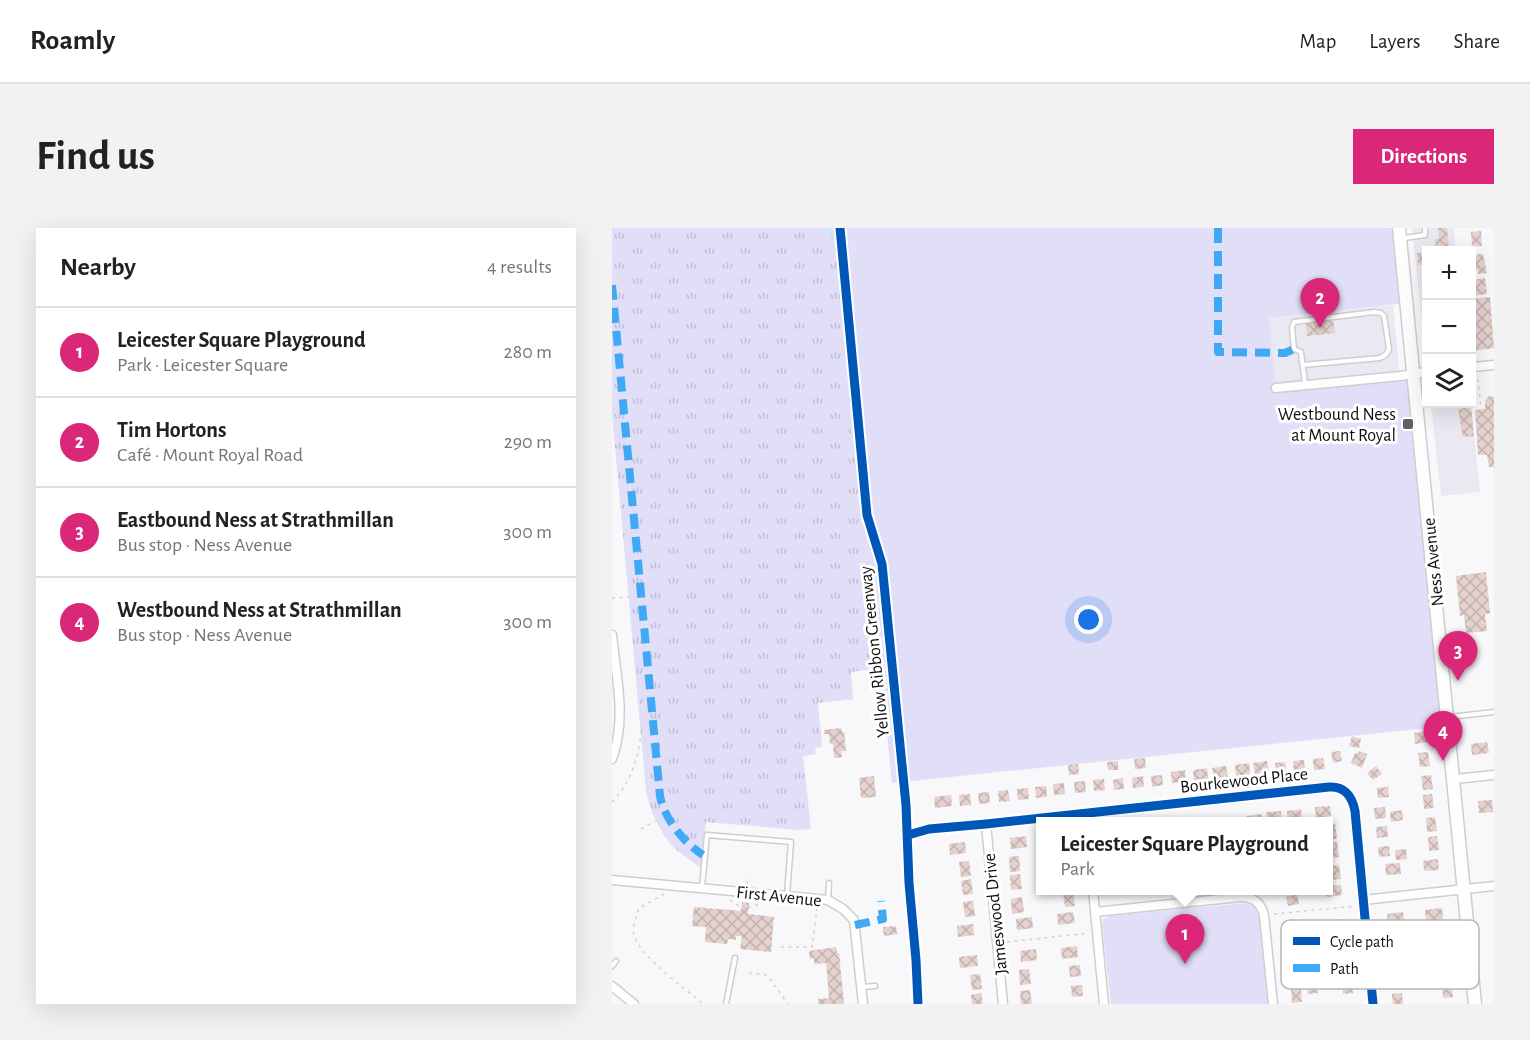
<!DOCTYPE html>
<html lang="en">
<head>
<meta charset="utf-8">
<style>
	:root { --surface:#fff; --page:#f2f2f2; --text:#222; --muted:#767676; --line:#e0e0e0; --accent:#db2777 }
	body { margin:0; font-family:"Alegreya Sans",sans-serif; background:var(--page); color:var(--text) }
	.controls { position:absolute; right:18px; top:18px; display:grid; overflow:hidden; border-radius:0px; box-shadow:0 6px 24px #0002 }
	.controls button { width:54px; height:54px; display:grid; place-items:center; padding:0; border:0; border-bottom:2px solid var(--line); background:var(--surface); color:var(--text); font:30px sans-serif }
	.you { position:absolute; left:477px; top:392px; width:21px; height:21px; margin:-15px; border:4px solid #fff; border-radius:50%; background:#1a73e8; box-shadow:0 0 0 9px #1a73e833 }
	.badge { display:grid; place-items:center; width:39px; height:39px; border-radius:50%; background:var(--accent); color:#fff; font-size:20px; font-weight:700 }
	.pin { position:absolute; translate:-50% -50px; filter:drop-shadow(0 2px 3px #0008) }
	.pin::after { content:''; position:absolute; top:32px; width:21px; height:18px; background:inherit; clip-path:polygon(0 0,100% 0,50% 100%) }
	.popup { position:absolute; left:424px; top:589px; width:297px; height:78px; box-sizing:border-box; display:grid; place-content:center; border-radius:0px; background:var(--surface); filter:drop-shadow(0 2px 4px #0005); font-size:20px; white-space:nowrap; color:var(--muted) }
	.popup b { font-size:22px; color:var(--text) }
	.popup::after { content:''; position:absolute; left:50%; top:100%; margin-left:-12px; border:12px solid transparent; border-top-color:var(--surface) }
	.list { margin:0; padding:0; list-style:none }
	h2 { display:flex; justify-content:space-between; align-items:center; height:78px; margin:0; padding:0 24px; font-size:26px }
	h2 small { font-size:20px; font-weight:400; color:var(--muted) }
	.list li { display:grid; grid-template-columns:39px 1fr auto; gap:18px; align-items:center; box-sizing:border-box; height:90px; padding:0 24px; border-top:2px solid var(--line) }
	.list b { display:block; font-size:22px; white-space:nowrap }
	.list p { margin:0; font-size:20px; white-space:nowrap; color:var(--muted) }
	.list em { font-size:20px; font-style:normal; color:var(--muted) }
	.icon { flex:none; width:33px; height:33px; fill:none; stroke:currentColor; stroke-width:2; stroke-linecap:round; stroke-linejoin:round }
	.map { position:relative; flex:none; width:882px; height:776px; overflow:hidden; border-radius:0px }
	header { display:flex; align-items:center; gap:36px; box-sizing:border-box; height:84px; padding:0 30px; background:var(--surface); border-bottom:2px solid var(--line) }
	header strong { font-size:28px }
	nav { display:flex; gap:33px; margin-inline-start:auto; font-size:21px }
	.intro { display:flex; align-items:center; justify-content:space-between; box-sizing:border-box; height:144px; padding:0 36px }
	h1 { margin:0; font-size:42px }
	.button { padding:15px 27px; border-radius:0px; background:var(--accent); color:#fff; font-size:21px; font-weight:700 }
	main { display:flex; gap:36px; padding:0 36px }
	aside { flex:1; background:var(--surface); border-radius:0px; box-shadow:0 6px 24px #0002 }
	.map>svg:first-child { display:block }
	.built { fill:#eae9f1 }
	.grass { fill:url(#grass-tufts) }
	.park { fill:#e1dff7 }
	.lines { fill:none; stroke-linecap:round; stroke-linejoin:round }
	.stream { stroke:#baeff8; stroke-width:2 }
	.building { fill:url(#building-cross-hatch) }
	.service-casing { stroke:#ceced0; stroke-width:7 }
	.minor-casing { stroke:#ceced0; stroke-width:11 }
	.secondary-casing { stroke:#ceced0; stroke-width:15 }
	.path { stroke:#d2d2d2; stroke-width:1.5; stroke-dasharray:3 4.5; stroke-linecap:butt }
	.service { stroke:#fefefe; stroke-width:4 }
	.minor { stroke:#fefefe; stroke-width:8 }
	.secondary { stroke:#fefefe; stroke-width:12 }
	.quiet { stroke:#3fa9f5; stroke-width:8; stroke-dasharray:15 8; stroke-linecap:butt }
	.cycleway-casing { stroke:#fff; stroke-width:13 }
	.cycleway { stroke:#0057b8; stroke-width:9 }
	.poi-dot { fill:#616063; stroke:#fff; stroke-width:2 }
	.labels { text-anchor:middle; stroke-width:6; stroke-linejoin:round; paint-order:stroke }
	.poi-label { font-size:18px; fill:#0f0f11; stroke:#fff; text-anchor:end }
	.street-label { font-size:18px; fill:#0f0f11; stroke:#fff }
	.key { fill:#fff; stroke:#b7b7b8; stroke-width:1.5 }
	.key-label { font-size:16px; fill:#0f0f11 }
</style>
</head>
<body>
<header>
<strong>Roamly</strong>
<nav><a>Map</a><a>Layers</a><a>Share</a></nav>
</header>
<div class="intro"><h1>Find us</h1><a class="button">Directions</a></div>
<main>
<aside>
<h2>Nearby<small>4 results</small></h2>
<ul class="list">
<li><span class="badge">1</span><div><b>Leicester Square Playground</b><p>Park · Leicester Square</p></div><em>280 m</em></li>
<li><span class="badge">2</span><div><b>Tim Hortons</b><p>Café · Mount Royal Road</p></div><em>290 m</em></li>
<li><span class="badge">3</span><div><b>Eastbound Ness at Strathmillan</b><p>Bus stop · Ness Avenue</p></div><em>300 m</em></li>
<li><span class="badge">4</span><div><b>Westbound Ness at Strathmillan</b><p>Bus stop · Ness Avenue</p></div><em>300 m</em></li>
</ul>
</aside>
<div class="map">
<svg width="882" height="776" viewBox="0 0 882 776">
	<defs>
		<pattern id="grass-tufts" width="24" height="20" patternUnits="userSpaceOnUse" patternTransform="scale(1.5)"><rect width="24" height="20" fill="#e1dff7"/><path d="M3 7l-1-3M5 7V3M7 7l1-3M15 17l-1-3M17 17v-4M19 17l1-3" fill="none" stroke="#c0bed3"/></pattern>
		<pattern id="building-cross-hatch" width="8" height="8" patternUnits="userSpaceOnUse" patternTransform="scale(1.5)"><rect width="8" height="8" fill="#e5d1cd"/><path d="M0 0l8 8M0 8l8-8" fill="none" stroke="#c3b2af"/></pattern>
	</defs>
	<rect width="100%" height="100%" fill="#f8f7fa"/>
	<g class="built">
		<polygon points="800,0 842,0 844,22 814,22 814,132"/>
		<polygon points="781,77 788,148 664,160 656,90"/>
		<polygon points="819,176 859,176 868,264 829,268"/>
	</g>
	<path class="grass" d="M0,0H225L253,291L269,440L239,444L241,471L206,475L210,519L203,520L204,526L191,528L199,601L187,602L94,594L90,641C82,634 71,628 63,621C48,605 38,584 34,562L0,186Z"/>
	<g class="park">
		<polygon points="225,0 787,0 795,75 657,90 664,160 802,145 836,498 280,555 253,291"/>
		<polygon points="633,675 642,678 647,688 656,776 499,776 490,697 491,691 498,688"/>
	</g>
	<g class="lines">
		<polyline class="stream" points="209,0 222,10"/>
	</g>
	<g class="building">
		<polygon points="826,0 835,0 837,22 824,22 823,11 827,11"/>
		<polygon points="869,3 870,18 860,19 859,4"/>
		<polygon points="814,24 814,36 806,37 805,25"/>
		<polygon points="871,26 875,45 866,46 866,41 862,42 861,27"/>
		<polygon points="873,50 875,66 860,68 860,52"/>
		<polygon points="878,69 882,120 860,123 860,71"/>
		<polygon points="721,91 723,105 695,108 694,95"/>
		<polygon points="877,168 882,169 882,239 877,239 875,227 866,227 863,182 873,181 873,173"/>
		<polygon points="859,179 862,208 851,209 846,181"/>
		<polygon points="874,344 878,385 873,386 875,403 854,405 852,387 848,388 844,348"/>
		<polygon points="229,500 230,504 232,504 234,523 229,523 230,529 222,530 221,516 218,516 217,506 212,506 212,502"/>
		<polygon points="817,503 818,514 803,516 802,505"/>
		<polygon points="740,508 749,511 747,520 737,518"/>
		<polygon points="875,514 877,525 860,527 859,516"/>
		<polygon points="728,523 730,533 721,535 719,524"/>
		<polygon points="747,523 755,526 750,540 739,535 743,525 746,526"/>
		<polygon points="816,524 818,538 808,539 806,525"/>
		<polygon points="533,530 534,540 523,541 522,531"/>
		<polygon points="711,530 713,541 702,542 701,531"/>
		<polygon points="692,532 693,543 682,544 681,533"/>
		<polygon points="506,533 506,542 496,542 495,534"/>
		<polygon points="655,533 657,544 643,546 641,535"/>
		<polygon points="673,534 674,544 664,546 663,535"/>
		<polygon points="637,535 638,546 624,548 623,537"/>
		<polygon points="466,536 467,546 457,547 456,537"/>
		<polygon points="614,538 616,549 602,550 600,540"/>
		<polygon points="764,538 770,546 761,552 755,545"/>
		<polygon points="595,540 596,551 582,552 581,542"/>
		<polygon points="573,542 574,553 560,555 559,544"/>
		<polygon points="550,547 551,557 540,559 539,548"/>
		<polygon points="819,547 821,561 811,562 809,548"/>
		<polygon points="262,548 264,569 249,570 247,550"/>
		<polygon points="531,548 532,559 521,560 520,550"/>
		<polygon points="511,550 512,561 502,562 501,552"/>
		<polygon points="492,551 493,562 482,563 481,552"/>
		<polygon points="473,553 474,564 463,565 462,554"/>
		<polygon points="452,555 453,566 442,567 441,556"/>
		<polygon points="434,558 435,569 424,570 423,559"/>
		<polygon points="776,559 777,569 766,570 765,560"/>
		<polygon points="416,560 417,571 406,572 405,561"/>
		<polygon points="396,562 398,573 387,574 386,563"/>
		<polygon points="377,564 378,575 367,576 366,565"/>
		<polygon points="358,566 359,577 348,578 347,567"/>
		<polygon points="820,566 822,580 812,581 811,567"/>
		<polygon points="339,567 340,578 323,580 322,569"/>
		<polygon points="880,572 881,584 867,585 866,573"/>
		<polygon points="718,578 719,588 704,590 703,579"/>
		<polygon points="773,579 774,590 763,591 762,580"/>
		<polygon points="689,581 690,592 676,593 675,583"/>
		<polygon points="790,582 791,592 779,594 778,584"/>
		<polygon points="669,583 670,593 655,594 654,584"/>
		<polygon points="649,586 650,594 635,594 635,588"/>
		<polygon points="823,589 825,603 815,604 814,590"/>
		<polygon points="723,596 725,611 717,611 717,597"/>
		<polygon points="775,598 776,609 765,610 764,599"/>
		<polygon points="414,608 415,619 399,621 398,610"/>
		<polygon points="825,608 827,622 817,623 816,609"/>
		<polygon points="353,614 354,625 338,627 337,616"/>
		<polygon points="725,614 727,629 717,630 717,615"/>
		<polygon points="777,618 778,628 767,629 766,619"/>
		<polygon points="794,621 795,631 784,632 783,622"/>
		<polygon points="407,628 408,643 398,644 397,629"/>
		<polygon points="826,631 827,642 812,643 811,633"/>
		<polygon points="357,633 359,648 349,649 347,634"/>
		<polygon points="788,635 789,646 774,647 773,636"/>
		<polygon points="727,637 729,651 719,652 718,638"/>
		<polygon points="408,646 410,661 399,662 398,647"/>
		<polygon points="359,651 361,666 351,667 349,653"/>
		<polygon points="729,657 730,667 715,669 714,662 717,662 717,658"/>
		<polygon points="461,664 463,678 453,679 451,665"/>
		<polygon points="685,666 687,676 676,678 674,669"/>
		<polygon points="410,669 412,684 400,686 399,671"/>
		<polygon points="361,673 363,688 353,689 351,674"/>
		<polygon points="130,674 137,675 136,686 162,689 159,724 128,721 130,708 124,708 124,712 116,711 115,716 93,714 94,699 80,698 82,679 129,683"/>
		<polygon points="830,680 831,691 814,693 813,682"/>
		<polygon points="461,684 463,695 446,697 445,686"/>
		<polygon points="791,684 793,695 776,697 775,686"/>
		<polygon points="420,689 421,700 405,702 404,691"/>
		<polygon points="731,691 732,703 716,704 715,693"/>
		<polygon points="690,694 691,704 676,706 675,696"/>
		<polygon points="361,696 362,707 346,709 345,698"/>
		<polygon points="284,698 285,706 272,708 271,699"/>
		<polygon points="834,698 835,712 825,713 824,699"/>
		<polygon points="802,699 803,709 793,710 792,700"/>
		<polygon points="784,705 786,719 776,720 774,706"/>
		<polygon points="735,710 736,724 727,725 725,711"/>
		<polygon points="683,716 685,733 674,734 672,718"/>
		<polygon points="836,717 838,730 827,731 826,718"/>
		<polygon points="465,718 466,729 450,731 449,720"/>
		<polygon points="224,719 225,725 227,725 232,776 206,776 206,771 217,770 214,735 202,736 202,730 198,731 197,723"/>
		<polygon points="424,721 425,732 409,734 408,723"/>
		<polygon points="786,724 788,738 778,739 776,725"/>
		<polygon points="365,727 366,738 348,740 347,729"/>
		<polygon points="736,729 738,743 728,744 727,730"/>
		<polygon points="468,737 469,748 458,749 457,738"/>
		<polygon points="838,737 839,750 829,751 828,738"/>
		<polygon points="686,738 688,752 677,753 675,739"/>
		<polygon points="417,741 419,756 408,757 407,742"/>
		<polygon points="806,741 807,752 798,753 797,742"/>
		<polygon points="703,745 704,754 694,755 694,746"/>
		<polygon points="368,746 370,761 360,762 358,747"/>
		<polygon points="788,747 790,761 780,762 778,748"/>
		<polygon points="740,751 741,765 731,766 730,752"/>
		<polygon points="705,755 706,765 696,766 695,756"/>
		<polygon points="839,755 841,769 831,770 830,757"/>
		<polygon points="470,757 471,768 460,769 459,758"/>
		<polygon points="689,760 690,774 680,775 679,761"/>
		<polygon points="418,762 420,776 409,776 408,763"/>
		<polygon points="369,765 371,776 360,776 359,767"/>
		<polygon points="790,765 791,776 781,776 780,766"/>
	</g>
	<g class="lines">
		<g class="service-casing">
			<g id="service">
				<polyline points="792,10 813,7 813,0"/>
				<path d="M691,137L768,130C772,128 776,126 777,121L772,88L769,85L762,84L682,94L680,99L682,121L689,124C690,135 692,145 693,156"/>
				<polyline points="838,489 882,484"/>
				<polyline points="90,659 95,607 179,614 175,667"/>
				<polyline points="216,672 217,655"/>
				<polyline points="0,738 4,733"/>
				<polyline points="250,759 263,758"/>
				<polyline points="114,776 123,730"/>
			</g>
		</g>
		<g class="minor-casing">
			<g id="minor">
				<polyline points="860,139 882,137"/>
				<polyline points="664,160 788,148 814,144"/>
				<path d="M0,407C4,448 15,491 0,531"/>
				<polyline points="842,551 882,547"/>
				<polyline points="374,596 391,776"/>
				<path d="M317,601L374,596L717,559C733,558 740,568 743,583L761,776"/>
				<polyline points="0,652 216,672 231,681 242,692 251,776"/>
				<polyline points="481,662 492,776"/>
				<polyline points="751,672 882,658"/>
				<path d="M483,684L628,669C641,668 649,675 652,687L661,776"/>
				<polyline points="0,758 22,776"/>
			</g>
		</g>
		<g class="secondary-casing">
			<polyline id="secondary" points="787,0 863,776"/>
		</g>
		<g class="path">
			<polyline points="866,151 869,181"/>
			<polyline points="0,370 17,369"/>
			<path d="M0,574C18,556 27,529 29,504"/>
			<polyline points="29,601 43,593"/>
			<polyline points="135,656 135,648"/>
			<path d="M52,666L27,680C25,688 20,699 22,707C29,730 73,760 91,776"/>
			<polyline points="118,672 130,680"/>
			<polyline points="136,680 150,675"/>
			<polyline points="132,681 133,673"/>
			<polyline points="662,686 744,678"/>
			<polyline points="395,714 477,705"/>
			<polyline points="169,719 200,719 205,681"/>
			<polyline points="137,745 155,747 176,776"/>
		</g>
		<use href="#service" class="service"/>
		<use href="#minor" class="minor"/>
		<use href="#secondary" class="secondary"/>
		<g class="quiet">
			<polyline points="606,0 606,124 673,125 682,121"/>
			<path d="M0,57L48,568C52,590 72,615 91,627"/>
			<polyline points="243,697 271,691 269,673"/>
		</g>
		<g class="cycleway-casing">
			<g id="cycleway">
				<polyline points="228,0 255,287 270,336 275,386 294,577 297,655 304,732 306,776"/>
				<path d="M296,607L317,601L374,596L717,559C733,558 740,568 743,583L761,776"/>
			</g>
		</g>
		<use href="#cycleway" class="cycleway"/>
	</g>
	<rect class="poi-dot" x="790" y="190" width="12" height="12" rx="3"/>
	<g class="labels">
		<g class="poi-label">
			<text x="784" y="192">Westbound Ness<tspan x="784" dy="21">at Mount Royal</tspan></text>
		</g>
		<g class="street-label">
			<text transform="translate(821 334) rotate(-96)" y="6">Ness Avenue</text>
			<text transform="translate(262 424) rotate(-96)" y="6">Yellow Ribbon Greenway</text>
			<text transform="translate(632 552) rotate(-6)" y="6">Bourkewood Place</text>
			<text transform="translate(167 668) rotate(6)" y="6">First Avenue</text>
			<text transform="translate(383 686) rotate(-96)" y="6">Jameswood Drive</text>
		</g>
	</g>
	<rect x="669" y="692" width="198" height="69" rx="9" class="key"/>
	<rect x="681" y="709" width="27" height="8" fill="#0057b8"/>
	<rect x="681" y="736" width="27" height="8" fill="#3fa9f5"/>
	<g class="key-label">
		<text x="718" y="719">Cycle path</text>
		<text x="718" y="746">Path</text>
	</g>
</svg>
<div class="controls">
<button>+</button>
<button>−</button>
<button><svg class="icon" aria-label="layers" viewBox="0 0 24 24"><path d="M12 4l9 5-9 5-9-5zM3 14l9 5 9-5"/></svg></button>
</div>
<div class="you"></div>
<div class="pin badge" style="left:573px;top:736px">1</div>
<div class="popup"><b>Leicester Square Playground</b>Park</div>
<div class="pin badge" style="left:708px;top:100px">2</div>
<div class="pin badge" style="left:846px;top:453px">3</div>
<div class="pin badge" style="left:831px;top:533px">4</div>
</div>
</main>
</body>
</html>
